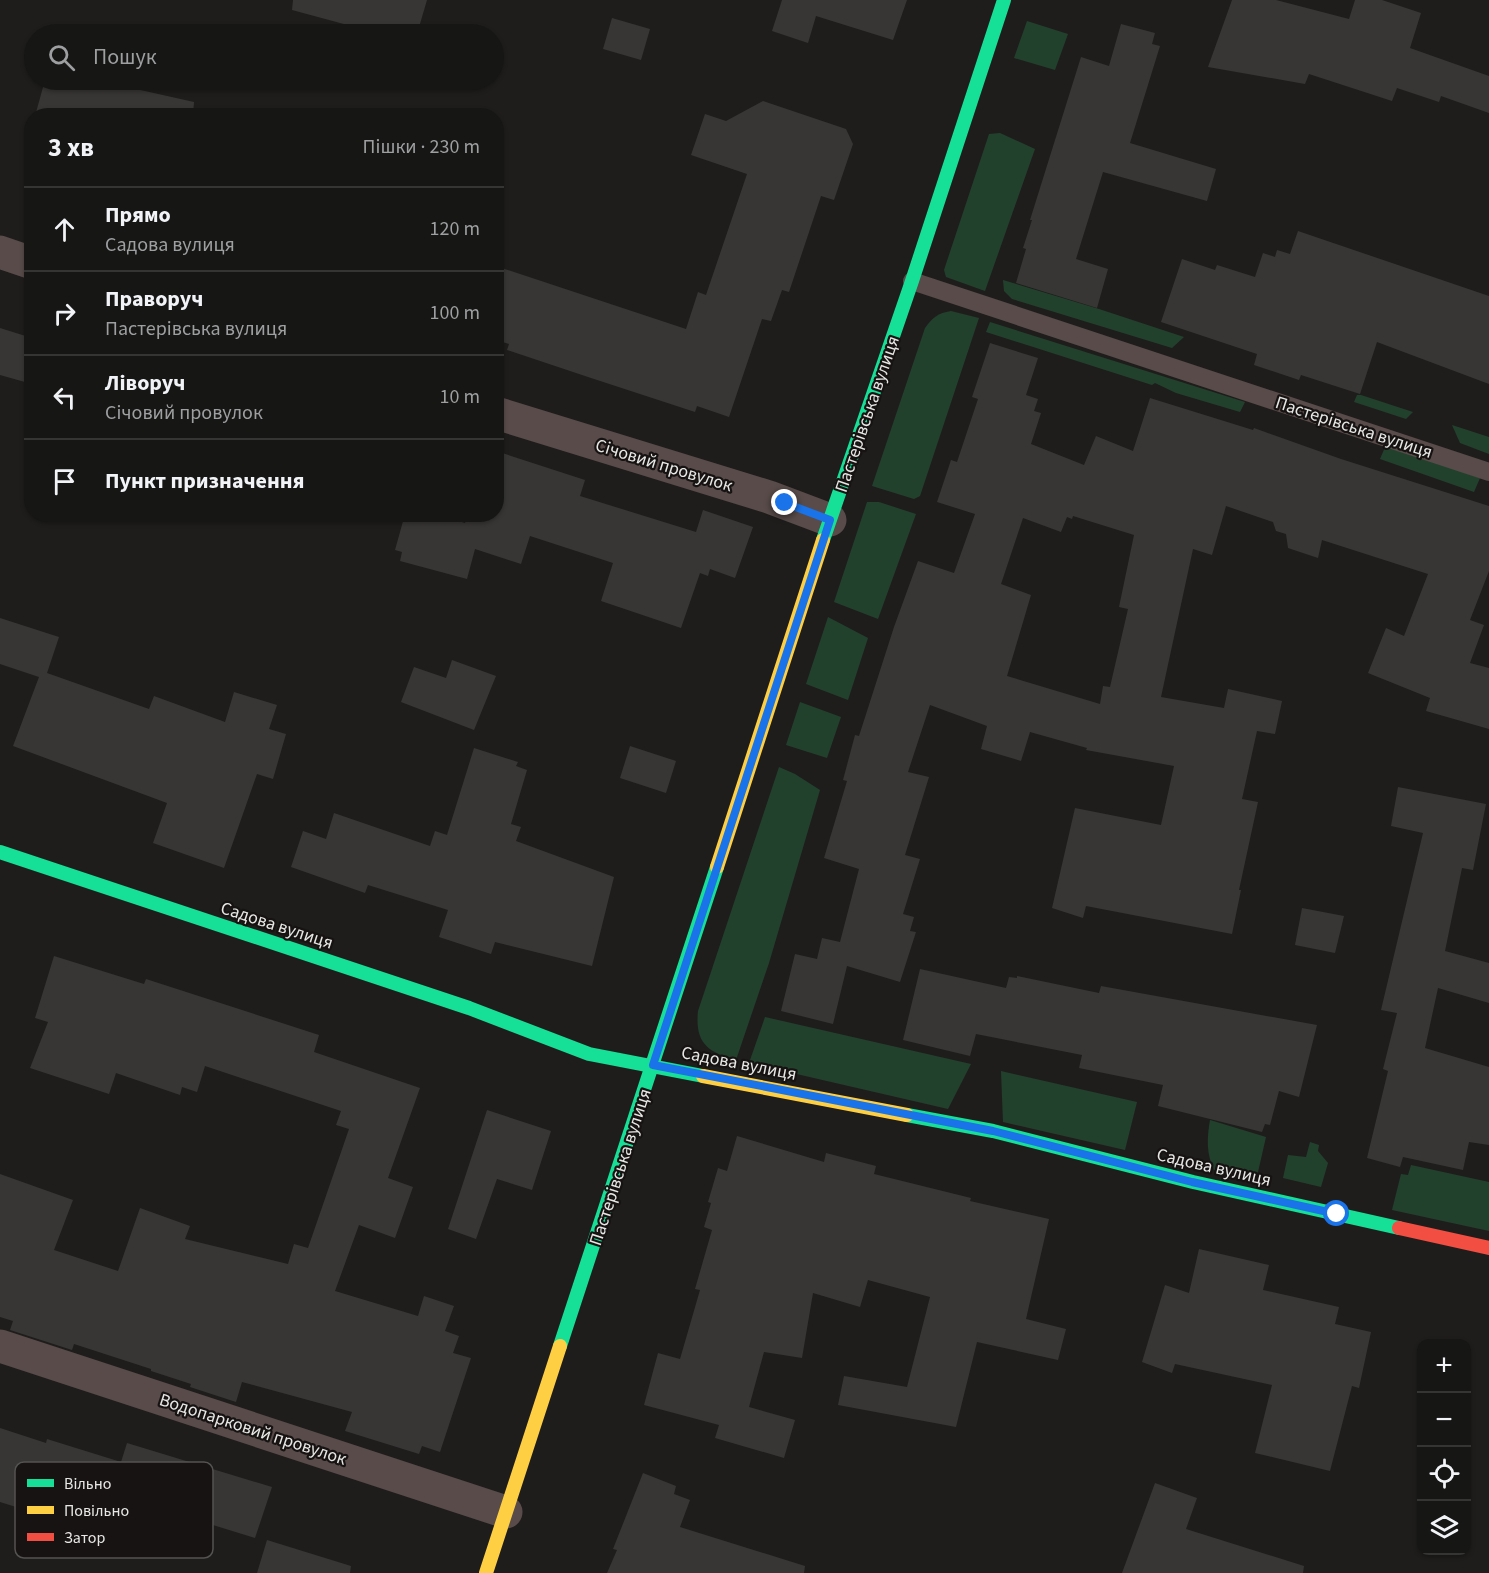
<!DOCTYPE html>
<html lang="uk">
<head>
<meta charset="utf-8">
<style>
	:root { --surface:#161615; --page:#1f1f1e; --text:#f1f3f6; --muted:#9e9fa0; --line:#353534 }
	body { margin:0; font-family:"Source Sans 3",sans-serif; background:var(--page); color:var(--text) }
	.controls { position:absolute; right:18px; bottom:18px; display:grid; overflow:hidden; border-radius:12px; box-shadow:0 2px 4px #0004 }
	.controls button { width:54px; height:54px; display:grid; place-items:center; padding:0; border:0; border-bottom:2px solid var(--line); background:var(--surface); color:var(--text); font:30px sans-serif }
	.stop { position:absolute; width:18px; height:18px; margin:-14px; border:4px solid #1a73e8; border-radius:50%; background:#fff }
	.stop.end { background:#1a73e8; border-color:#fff; box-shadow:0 2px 6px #0008 }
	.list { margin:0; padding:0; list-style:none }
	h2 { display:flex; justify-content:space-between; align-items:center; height:78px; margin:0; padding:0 24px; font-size:26px }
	h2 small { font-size:20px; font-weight:400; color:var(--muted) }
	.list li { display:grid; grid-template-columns:39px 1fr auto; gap:18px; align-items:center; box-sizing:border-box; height:84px; padding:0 24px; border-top:2px solid var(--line) }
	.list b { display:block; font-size:22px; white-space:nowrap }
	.list p { margin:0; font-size:20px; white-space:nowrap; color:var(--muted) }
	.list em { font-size:20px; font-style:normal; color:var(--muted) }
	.icon { flex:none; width:33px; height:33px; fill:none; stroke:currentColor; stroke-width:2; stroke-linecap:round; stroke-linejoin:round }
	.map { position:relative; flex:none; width:1489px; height:1573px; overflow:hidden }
	.search { position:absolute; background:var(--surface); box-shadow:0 2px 4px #0004; left:24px; top:24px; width:480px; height:66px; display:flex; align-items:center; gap:15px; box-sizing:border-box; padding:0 21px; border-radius:33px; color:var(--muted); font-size:22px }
	.panel { position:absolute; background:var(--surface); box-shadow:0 2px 4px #0004; left:24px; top:108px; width:480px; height:414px; border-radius:24px }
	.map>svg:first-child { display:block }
	.green { fill:#22412d }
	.building { fill:#373635; fill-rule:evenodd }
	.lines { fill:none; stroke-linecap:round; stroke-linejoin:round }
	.lane { stroke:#584b49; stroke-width:18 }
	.street { stroke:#584b49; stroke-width:33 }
	.fast { stroke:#16e098; stroke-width:14 }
	.slow { stroke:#ffcf43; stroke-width:14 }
	.jam { stroke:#f24e42; stroke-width:14 }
	.route { stroke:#1a73e8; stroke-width:8 }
	.labels { text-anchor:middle; stroke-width:4.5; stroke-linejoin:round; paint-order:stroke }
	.street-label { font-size:18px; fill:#e8e7e5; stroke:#161312 }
	.key { fill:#161312; stroke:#555351; stroke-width:1.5 }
	.key-label { font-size:16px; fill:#e8e7e5 }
</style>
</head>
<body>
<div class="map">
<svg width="1489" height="1573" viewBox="0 0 1489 1573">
	<rect width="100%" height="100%" fill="#1e1d1c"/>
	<g class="green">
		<polygon points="1027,21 1068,34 1055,70 1014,58"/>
		<polygon points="1000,133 1035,149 985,291 946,277 944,270 989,134"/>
		<polygon points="1003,280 1099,309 1184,337 1172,348 1012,299 1004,291"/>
		<path d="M951,311L979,318L920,496L914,499L872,486L925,328C932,318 938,313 951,311Z"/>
		<polygon points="990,322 1245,402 1240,412 1176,393 1155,383 1152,385 986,332"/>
		<polygon points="1357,395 1361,395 1413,412 1406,419 1354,402"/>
		<polygon points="1452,425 1489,437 1489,454 1460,443"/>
		<polygon points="1386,445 1480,478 1474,492 1380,459"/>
		<polygon points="867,502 879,502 916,514 878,619 834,602"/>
		<polygon points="828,617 868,638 848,700 806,684"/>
		<polygon points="800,702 841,717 827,758 786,745"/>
		<path d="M779,767L795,774L820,790L769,963L736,1060C706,1052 695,1042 698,1011Z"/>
		<polygon points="765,1017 971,1064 948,1109 749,1063"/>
		<polygon points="1001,1071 1137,1102 1125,1150 1003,1122"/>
		<path d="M1210,1120L1266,1137L1258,1172L1252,1179L1214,1170C1206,1153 1207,1138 1210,1120Z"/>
		<polygon points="1310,1142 1319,1145 1318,1151 1328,1163 1321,1187 1283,1178 1288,1155 1306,1157"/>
		<polygon points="1411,1165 1489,1182 1489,1231 1392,1210 1401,1174 1408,1175"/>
	</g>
	<g class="building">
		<polygon points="293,0 427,0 417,34 365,34 366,30 292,10"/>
		<polygon points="782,0 907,0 893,40 816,16 808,43 772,31"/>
		<polygon points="1232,0 1276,0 1349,19 1355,0 1382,0 1421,13 1410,48 1489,76 1489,113 1441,96 1439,102 1397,88 1392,101 1309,74 1305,84 1208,67"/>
		<polygon points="612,18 650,29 641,60 603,49"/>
		<polygon points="1121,24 1155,33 1152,44 1160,46 1130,143 1216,169 1207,201 1103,172 1076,259 1108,269 1097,308 1016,283 1026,249 1023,248 1032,220 1030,220 1081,57 1109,66"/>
		<polygon points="45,80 102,80 127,87 194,102 193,116 35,116"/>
		<polygon points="763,101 846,129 853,144 834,200 821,196 789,292 782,290 771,321 762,319 729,417 697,406 695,412 588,377 507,350 509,344 496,340 496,266 686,329 698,292 706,295 747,174 691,155 705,114 726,121"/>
		<polygon points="1298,231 1489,296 1489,384 1377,342 1360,394 1301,375 1299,380 1254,365 1257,354 1161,322 1182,259 1215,270 1217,265 1255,277 1263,253 1275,257 1277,250 1290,254"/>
		<polygon points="0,328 32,338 32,384 0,375"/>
		<path d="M990,343L1038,358L1026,395L1038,399L1034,411L1041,413L1031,444L1084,465L1096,436L1133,451L1150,398L1253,430L1254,428L1341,459L1489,506V571L1470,620L1484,625L1470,663L1489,668V729L1426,711L1430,698L1368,673L1386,628L1404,636L1428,574L1322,540L1318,558L1288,548L1286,534L1276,531L1273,522L1226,506L1212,555L1193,549L1161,697L1224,708L1228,689L1282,701L1275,734L1257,731L1242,799L1258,802L1239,890H1241L1232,934L1086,906L1083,918L1052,908L1075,808L1161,825L1174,766L1086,750L1087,748L1030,732L1021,761L981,749L987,726L930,705L908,772L929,777L905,855L920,859L903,914L914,917L910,931L916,932L900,982L847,966L833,1024L781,1011L795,954L817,959L822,938L840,942L859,869L824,858L847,781L843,780L855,735L859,736L894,627L918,561L954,573L975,514L937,502L951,460L957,462L978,399L972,397ZM1073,516L1134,535L1119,607L1128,609L1110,687L1103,686L1100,704L1007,676L1031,595L1001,584L1023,518L1061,532L1067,517L1072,519Z"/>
		<polygon points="496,451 585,480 580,496 696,532 703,510 753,527 735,578 710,569 708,576 700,573 681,628 601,601 613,563 530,536 521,564 475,549 467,579 400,561 402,552 395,550 405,514 434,514 465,523 468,514 496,514"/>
		<polygon points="0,618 59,637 47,673 149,709 154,696 225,722 234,692 277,705 269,729 286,734 273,779 257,774 224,868 153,843 167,803 13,746 39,677 0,664"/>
		<polygon points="452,660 496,676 474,730 401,702 414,667 446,678"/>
		<polygon points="630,746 676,761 666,793 620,778"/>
		<polygon points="474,748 518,762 516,766 527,770 511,824 521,827 516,841 614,877 592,966 495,942 491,954 439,937 448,910 368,885 365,893 291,867 303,831 326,839 334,813 430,846 435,831 447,835"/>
		<polygon points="1398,787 1486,804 1473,870 1462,868 1445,951 1489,963 1489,1003 1438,988 1425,1048 1489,1067 1489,1145 1469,1142 1463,1170 1403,1157 1400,1167 1367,1158 1388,1071 1383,1069 1397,1013 1381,1010 1423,833 1391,826"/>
		<polygon points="1302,908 1344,916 1335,953 1295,945"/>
		<polygon points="54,956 144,984 146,979 319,1035 314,1052 420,1088 388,1178 413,1187 395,1238 359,1225 335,1291 418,1316 424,1296 454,1306 445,1331 459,1336 453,1353 471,1358 440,1452 422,1446 419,1454 345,1431 352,1412 242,1382 236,1402 190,1387 191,1384 151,1371 151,1369 74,1344 72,1350 10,1330 13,1321 0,1317 0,1174 73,1200 54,1250 118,1271 140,1208 190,1226 185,1239 288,1264 294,1244 308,1248 349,1129 336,1125 341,1111 205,1066 197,1092 182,1087 180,1095 116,1073 109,1094 30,1068 48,1022 35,1018"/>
		<polygon points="920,969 1006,988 1009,977 1017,978 1017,976 1099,993 1101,986 1317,1025 1299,1097 1279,1091 1270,1125 1265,1124 1262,1132 1158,1106 1163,1085 1079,1068 1082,1055 976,1034 970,1056 903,1040"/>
		<polygon points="487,1110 551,1131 532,1190 497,1179 476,1239 448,1229"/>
		<polygon points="737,1136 824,1162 826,1153 876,1166 874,1174 971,1198 970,1201 1049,1219 1026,1319 1066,1329 1058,1360 977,1342 956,1427 838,1405 844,1376 907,1387 930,1297 868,1280 860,1307 813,1293 802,1358 764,1352 749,1407 795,1420 784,1458 715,1438 719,1425 644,1405 658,1353 680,1359 700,1290 695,1289 712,1230 704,1227 711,1203 708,1202 718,1168 727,1171"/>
		<polygon points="1199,1249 1269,1265 1263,1290 1339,1307 1335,1324 1371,1332 1359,1388 1352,1386 1330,1471 1255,1453 1272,1385 1175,1364 1172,1373 1142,1362 1165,1285 1189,1293"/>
		<polygon points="0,1428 46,1443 47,1439 121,1462 127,1443 272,1487 255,1538 200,1521 196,1534 99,1504 90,1530 0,1502"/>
		<polygon points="643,1473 676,1486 674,1494 690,1500 680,1527 805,1566 804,1573 607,1573 617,1550 613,1549"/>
		<polygon points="1155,1483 1197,1498 1186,1529 1304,1566 1303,1573 1122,1573"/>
		<polygon points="267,1540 351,1566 350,1573 257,1573"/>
	</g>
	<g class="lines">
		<polyline class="lane" points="912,281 1489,472"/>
		<g class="street">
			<polyline points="0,252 32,263"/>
			<polyline points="496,413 769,497 830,520"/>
			<polyline points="0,1346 506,1512"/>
		</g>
		<g class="fast">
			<polyline points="823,540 912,281 1004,0"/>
			<polyline points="0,852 469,1008 589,1054 703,1076"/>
			<polyline points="907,1115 993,1131 1193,1182 1399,1228"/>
			<polyline points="560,1346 717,867"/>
		</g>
		<g class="slow">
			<polyline points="717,867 823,540"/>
			<polyline points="703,1076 907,1115"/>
			<polyline points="486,1573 560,1346"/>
		</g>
		<polyline class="jam" points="1399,1228 1489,1248"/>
	</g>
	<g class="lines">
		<polyline class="route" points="785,503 830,520 653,1065 993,1131 1192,1182 1337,1214"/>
	</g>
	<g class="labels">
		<g class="street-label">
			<text transform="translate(867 414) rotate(-71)" y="6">Пастерівська вулиця</text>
			<text transform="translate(1354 427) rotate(18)" y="6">Пастерівська вулиця</text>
			<text transform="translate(664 465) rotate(17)" y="6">Січовий провулок</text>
			<text transform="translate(277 925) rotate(18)" y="6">Садова вулиця</text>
			<text transform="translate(739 1063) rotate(11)" y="6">Садова вулиця</text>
			<text transform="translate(620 1167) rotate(-72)" y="6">Пастерівська вулиця</text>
			<text transform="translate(1214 1167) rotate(13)" y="6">Садова вулиця</text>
			<text transform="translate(253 1429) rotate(18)" y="6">Водопарковий провулок</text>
		</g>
	</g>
	<rect x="15" y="1462" width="198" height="96" rx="9" class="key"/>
	<rect x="27" y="1479" width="27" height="8" fill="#16e098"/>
	<rect x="27" y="1506" width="27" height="8" fill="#ffcf43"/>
	<rect x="27" y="1533" width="27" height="8" fill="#f24e42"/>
	<g class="key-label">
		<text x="64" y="1489">Вільно</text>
		<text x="64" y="1516">Повільно</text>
		<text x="64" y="1543">Затор</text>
	</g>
</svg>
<div class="controls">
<button>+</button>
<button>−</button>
<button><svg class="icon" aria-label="locate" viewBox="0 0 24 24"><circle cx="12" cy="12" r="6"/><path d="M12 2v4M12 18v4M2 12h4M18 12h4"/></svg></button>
<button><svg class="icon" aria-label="layers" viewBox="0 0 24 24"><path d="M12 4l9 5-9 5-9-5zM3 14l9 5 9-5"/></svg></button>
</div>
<div class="stop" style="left:1337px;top:1214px"></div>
<div class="stop end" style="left:785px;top:503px"></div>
<div class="search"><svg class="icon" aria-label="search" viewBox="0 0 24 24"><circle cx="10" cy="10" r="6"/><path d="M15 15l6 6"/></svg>Пошук</div>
<section class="panel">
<h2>3 хв<small>Пішки · 230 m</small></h2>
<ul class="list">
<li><svg class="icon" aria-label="ahead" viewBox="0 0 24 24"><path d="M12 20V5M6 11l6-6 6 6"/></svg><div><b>Прямо</b><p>Садова вулиця</p></div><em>120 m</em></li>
<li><svg class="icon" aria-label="right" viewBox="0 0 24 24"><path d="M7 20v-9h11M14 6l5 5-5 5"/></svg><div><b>Праворуч</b><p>Пастерівська вулиця</p></div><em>100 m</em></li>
<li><svg class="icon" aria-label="left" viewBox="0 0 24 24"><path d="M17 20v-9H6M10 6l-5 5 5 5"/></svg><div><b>Ліворуч</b><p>Січовий провулок</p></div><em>10 m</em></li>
<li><svg class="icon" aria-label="arrive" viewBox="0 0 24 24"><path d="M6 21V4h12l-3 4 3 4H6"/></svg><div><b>Пункт призначення</b></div></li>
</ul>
</section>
</div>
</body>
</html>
